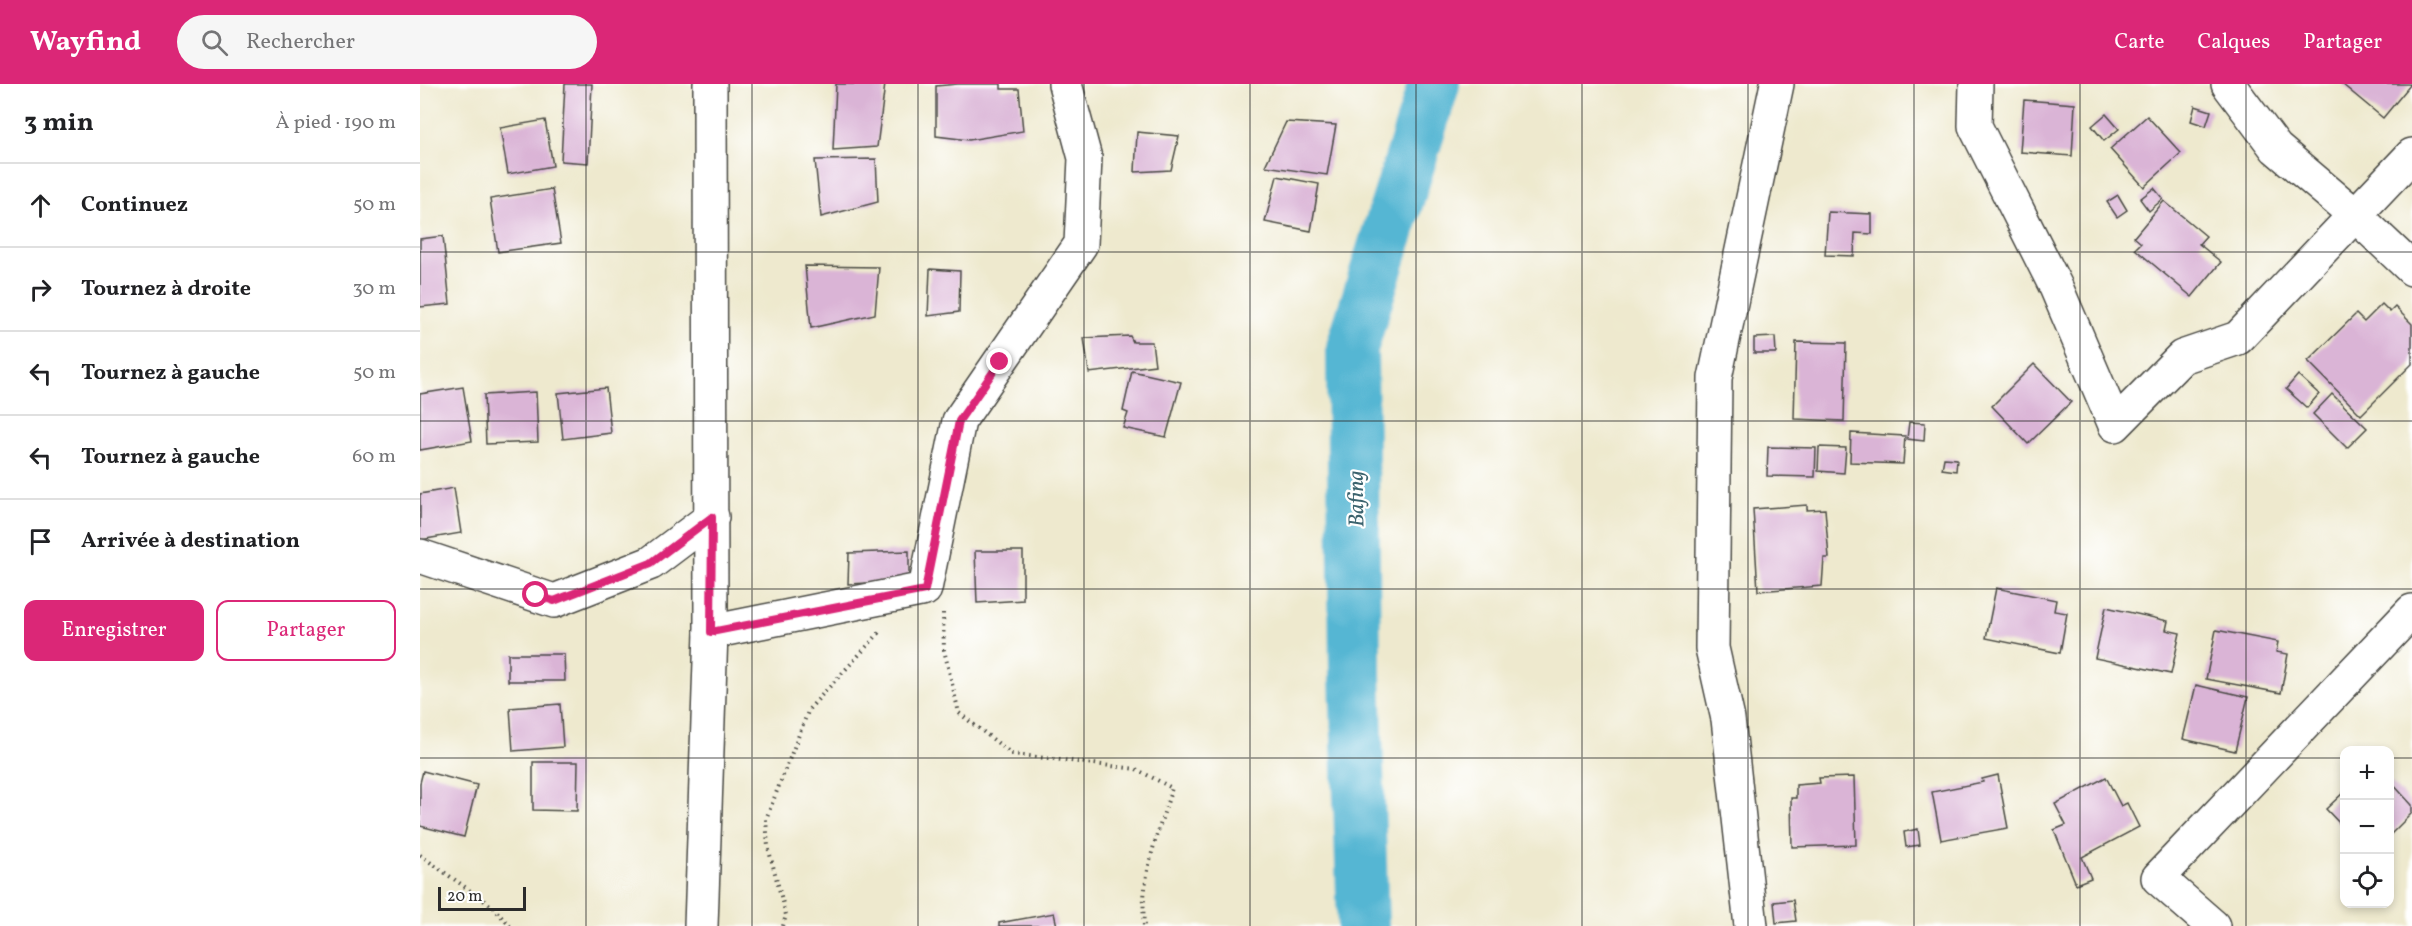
<!DOCTYPE html>
<html lang="fr">
<head>
<meta charset="utf-8">
<style>
	:root { --surface:#fff; --page:#f6f6f6; --text:#202124; --muted:#757577; --line:#e0e0e0; --accent:#db2777 }
	body { margin:0; font-family:Vollkorn,serif; background:var(--page); color:var(--text) }
	.controls { position:absolute; right:18px; bottom:18px; display:grid; overflow:hidden; border-radius:12px; box-shadow:0 3px 9px #0003 }
	.controls button { width:54px; height:54px; display:grid; place-items:center; padding:0; border:0; border-bottom:2px solid var(--line); background:var(--surface); color:var(--text); font:30px sans-serif }
	.scale { position:absolute; left:18px; bottom:15px; width:88px; box-sizing:border-box; padding-left:6px; border:3px solid #2b2b2b; border-top:0; font-size:16px; line-height:21px; white-space:nowrap; color:#2b2b2b; -webkit-text-stroke:4px #fff; paint-order:stroke }
	.stop { position:absolute; width:18px; height:18px; margin:-14px; border:4px solid #db2777; border-radius:50%; background:#fff }
	.stop.end { background:#db2777; border-color:#fff; box-shadow:0 2px 6px #0008 }
	.list { margin:0; padding:0; list-style:none }
	h2 { display:flex; justify-content:space-between; align-items:center; height:78px; margin:0; padding:0 24px; font-size:26px }
	h2 small { font-size:20px; font-weight:400; color:var(--muted) }
	.list li { display:grid; grid-template-columns:39px 1fr auto; gap:18px; align-items:center; box-sizing:border-box; height:84px; padding:0 24px; border-top:2px solid var(--line) }
	.list b { display:block; font-size:22px; white-space:nowrap }
	.list em { font-size:20px; font-style:normal; color:var(--muted) }
	.actions { display:flex; gap:12px; padding:18px 24px }
	.actions a { flex:1; padding:14px 0; border:2px solid var(--accent); border-radius:12px; text-align:center; font-size:21px; color:var(--accent) }
	.actions .main { background:var(--accent); color:#fff }
	.icon { flex:none; width:33px; height:33px; fill:none; stroke:currentColor; stroke-width:2; stroke-linecap:round; stroke-linejoin:round }
	.map { position:relative; flex:none; width:1992px; height:842px; overflow:hidden }
	header { display:flex; align-items:center; gap:36px; box-sizing:border-box; height:84px; padding:0 30px; background:var(--accent); color:#fff }
	header strong { font-size:28px }
	nav { display:flex; gap:33px; margin-inline-start:auto; font-size:21px }
	.search { width:420px; height:54px; background:var(--page); display:flex; align-items:center; gap:15px; box-sizing:border-box; padding:0 21px; border-radius:33px; color:var(--muted); font-size:22px }
	main { display:flex }
	aside { flex:1; background:var(--surface) }
	.map>svg:first-child { display:block }
	.lines { fill:none; stroke-linecap:round; stroke-linejoin:round }
	.river { stroke:#54b6d3; stroke-width:52 }
	.building { fill:#dab4d6 }
	.minor-casing { stroke:#484843; stroke-width:36 }
	.secondary-casing { stroke:#484843; stroke-width:36 }
	.path { stroke:#484843; stroke-width:4; stroke-dasharray:1.5 4.5; stroke-linecap:butt }
	.minor { stroke:#fff; stroke-width:33 }
	.secondary { stroke:#fff; stroke-width:33 }
	.route { stroke:#db2777; stroke-width:8 }
	.grid { fill:none; stroke:#2b2b2b; stroke-width:1.5; stroke-opacity:0.55 }
	.labels { text-anchor:middle; stroke-width:4.5; stroke-linejoin:round; paint-order:stroke }
	.water-label { font-size:22px; font-style:italic; fill:#3b636e; stroke:#fff }
</style>
</head>
<body>
<header>
<strong>Wayfind</strong>
<div class="search"><svg class="icon" aria-label="search" viewBox="0 0 24 24"><circle cx="10" cy="10" r="6"/><path d="M15 15l6 6"/></svg>Rechercher</div>
<nav><a>Carte</a><a>Calques</a><a>Partager</a></nav>
</header>
<main>
<aside>
<h2>3 min<small>À pied · 190 m</small></h2>
<ul class="list">
<li><svg class="icon" aria-label="ahead" viewBox="0 0 24 24"><path d="M12 20V5M6 11l6-6 6 6"/></svg><div><b>Continuez</b></div><em>50 m</em></li>
<li><svg class="icon" aria-label="right" viewBox="0 0 24 24"><path d="M7 20v-9h11M14 6l5 5-5 5"/></svg><div><b>Tournez à droite</b></div><em>30 m</em></li>
<li><svg class="icon" aria-label="left" viewBox="0 0 24 24"><path d="M17 20v-9H6M10 6l-5 5 5 5"/></svg><div><b>Tournez à gauche</b></div><em>50 m</em></li>
<li><svg class="icon" aria-label="left" viewBox="0 0 24 24"><path d="M17 20v-9H6M10 6l-5 5 5 5"/></svg><div><b>Tournez à gauche</b></div><em>60 m</em></li>
<li><svg class="icon" aria-label="arrive" viewBox="0 0 24 24"><path d="M6 21V4h12l-3 4 3 4H6"/></svg><div><b>Arrivée à destination</b></div></li>
</ul>
<div class="actions"><a class="main">Enregistrer</a><a>Partager</a></div>
</aside>
<div class="map">
<svg width="1992" height="842" viewBox="0 0 1992 842">
	<rect width="100%" height="100%" fill="#fff"/>
	<filter id="ink" filterUnits="userSpaceOnUse"><feTurbulence type="fractalNoise" baseFrequency=".0167" numOctaves="2"/><feDisplacementMap in="SourceGraphic" scale="12" xChannelSelector="R" yChannelSelector="G"/><feConvolveMatrix kernelMatrix="1 2 1 2 8 2 1 2 1" color-interpolation-filters="sRGB"/></filter>
	<filter id="wash" filterUnits="userSpaceOnUse"><feTurbulence type="fractalNoise" baseFrequency=".008" numOctaves="4" result="noise"/><feDisplacementMap in="SourceGraphic" scale="24" xChannelSelector="R" yChannelSelector="G"/><feGaussianBlur stdDeviation="1.35" result="paint"/><feColorMatrix in="noise" values="0 0 0 0 0 0 0 0 0 0 0 0 0 0 0 0 0 1.4 0 .05"/><feComposite in="paint" operator="in"/></filter>
	<g filter="url(#wash)">
		<rect width="100%" height="100%" fill="#eee9ce"/>
		<g class="lines">
			<polyline class="river" points="943,842 935,590 932,264 1014,0"/>
		</g>
		<g id="blocks">
			<g class="building">
				<polygon points="145,0 172,0 168,79 141,77"/>
				<polygon points="416,0 465,0 457,63 413,66"/>
				<polygon points="538,0 581,0 581,5 599,5 603,47 549,56 516,52 516,2"/>
				<polygon points="1922,0 1991,0 1963,34"/>
				<polygon points="1604,16 1655,20 1652,72 1600,68"/>
				<polygon points="1775,22 1791,27 1786,42 1771,37"/>
				<polygon points="1686,30 1699,45 1684,57 1672,42"/>
				<polygon points="1727,32 1761,69 1724,103 1690,65"/>
				<polygon points="125,36 133,82 88,90 80,44"/>
				<polygon points="866,38 916,41 907,91 845,82"/>
				<polygon points="717,48 759,52 751,86 715,88"/>
				<polygon points="456,75 458,118 401,133 395,76"/>
				<polygon points="857,92 899,100 891,147 845,138"/>
				<polygon points="1734,104 1743,115 1729,127 1720,115"/>
				<polygon points="132,105 141,159 78,168 70,115"/>
				<polygon points="1698,111 1707,126 1697,133 1687,118"/>
				<polygon points="1744,117 1786,152 1779,160 1801,178 1772,213 1715,165 1721,159 1714,153"/>
				<polygon points="1408,128 1452,130 1452,150 1435,149 1434,172 1405,171"/>
				<polygon points="23,152 30,220 0,223 0,155"/>
				<polygon points="385,182 459,183 455,230 391,244"/>
				<polygon points="510,185 540,187 539,228 508,232"/>
				<polygon points="1962,220 1970,228 1975,223 1992,240 1992,280 1941,331 1888,277 1936,230 1944,238"/>
				<polygon points="710,252 713,258 732,258 735,281 669,289 664,254"/>
				<polygon points="1355,253 1356,269 1334,269 1334,254"/>
				<polygon points="1376,258 1426,259 1424,337 1374,335"/>
				<polygon points="1614,280 1651,318 1608,360 1572,322"/>
				<polygon points="712,287 761,298 746,353 703,344 708,329 703,327"/>
				<polygon points="1878,291 1899,310 1887,324 1866,305"/>
				<polygon points="43,303 52,357 0,366 0,310"/>
				<polygon points="186,304 191,349 143,355 138,309"/>
				<polygon points="116,308 118,358 66,360 64,311"/>
				<polygon points="1912,310 1947,344 1927,364 1893,330"/>
				<polygon points="1489,338 1505,339 1504,357 1487,355"/>
				<polygon points="1431,349 1485,352 1483,380 1430,378"/>
				<polygon points="1348,363 1396,364 1395,393 1347,392"/>
				<polygon points="1399,363 1426,364 1424,389 1398,387"/>
				<polygon points="1524,374 1537,375 1536,387 1522,385"/>
				<polygon points="34,404 41,449 0,456 0,410"/>
				<polygon points="1387,421 1387,426 1405,425 1409,474 1404,474 1402,502 1338,507 1333,425"/>
				<polygon points="489,467 489,497 428,500 429,469"/>
				<polygon points="555,467 603,467 603,516 557,519"/>
				<polygon points="1576,504 1636,516 1634,527 1647,529 1640,569 1566,554"/>
				<polygon points="1686,523 1748,537 1746,546 1760,549 1751,590 1675,574"/>
				<polygon points="1796,546 1858,558 1856,568 1868,570 1861,609 1786,595"/>
				<polygon points="88,570 144,570 145,597 88,597"/>
				<polygon points="1776,601 1828,613 1815,667 1763,655"/>
				<polygon points="140,620 143,663 93,667 90,624"/>
				<polygon points="113,678 158,678 157,727 113,726"/>
				<polygon points="3,687 57,701 44,753 0,742 0,699"/>
				<polygon points="1578,691 1588,744 1521,756 1512,708 1563,698 1562,695"/>
				<polygon points="1434,693 1436,761 1372,763 1371,714 1376,714 1376,701 1400,699 1399,694"/>
				<polygon points="1686,693 1701,722 1707,719 1719,743 1662,773 1671,794 1656,800 1634,746 1646,741 1635,720"/>
				<polygon points="1970,697 1992,721 1992,729 1970,751"/>
				<polygon points="1924,708 1924,744 1906,725"/>
				<polygon points="1498,745 1500,761 1486,763 1484,748"/>
				<polygon points="1373,816 1376,837 1356,839 1354,818"/>
				<polygon points="634,829 637,842 579,842 579,839"/>
			</g>
		</g>
	</g>
	<g filter="url(#ink)">
		<use href="#blocks" fill-opacity="0" stroke="#484843" stroke-width="1.5"/>
		<g class="lines">
			<g class="minor-casing">
				<g id="minor">
					<polyline points="1556,0 1555,42 1636,203 1695,341 1762,273 1818,254 1992,71"/>
					<polyline points="1808,0 1856,64 1935,131 1992,185"/>
					<polyline points="0,472 134,517 231,479 292,433"/>
					<polyline points="291,548 505,505 539,337 661,160 665,74 645,0"/>
					<polyline points="1331,842 1308,635 1292,564 1295,294 1357,0"/>
					<polyline points="1793,842 1738,794 1992,527"/>
				</g>
			</g>
			<g class="secondary-casing">
				<polyline id="secondary" points="281,842 291,548 290,0"/>
			</g>
			<g class="path">
				<path d="M523,529L524,566L539,629L592,670L716,685L752,704C738,748 720,794 724,842"/>
				<polyline points="0,771 73,823 90,842"/>
				<polyline points="363,842 366,831 348,763 346,735 389,625 462,546"/>
			</g>
			<use href="#minor" class="minor"/>
			<use href="#secondary" class="secondary"/>
		</g>
	</g>
	<g class="lines" filter="url(#ink)">
		<polyline class="route" points="116,511 134,517 231,479 292,433 291,548 505,506 539,337 580,278"/>
	</g>
	<path class="grid" d="M166,0V842M332,0V842M498,0V842M664,0V842M830,0V842M996,0V842M1162,0V842M1328,0V842M1494,0V842M1660,0V842M1826,0V842M0,168H1992M0,337H1992M0,505H1992M0,674H1924M1970,674H1992"/>
	<g class="labels">
		<g class="water-label">
			<text transform="translate(935 415) rotate(-91)" y="8">Bafing</text>
		</g>
	</g>
</svg>
<div class="controls">
<button>+</button>
<button>−</button>
<button><svg class="icon" aria-label="locate" viewBox="0 0 24 24"><circle cx="12" cy="12" r="6"/><path d="M12 2v4M12 18v4M2 12h4M18 12h4"/></svg></button>
</div>
<div class="scale">20 m</div>
<div class="stop" style="left:116px;top:511px"></div>
<div class="stop end" style="left:580px;top:278px"></div>
</div>
</main>
</body>
</html>
